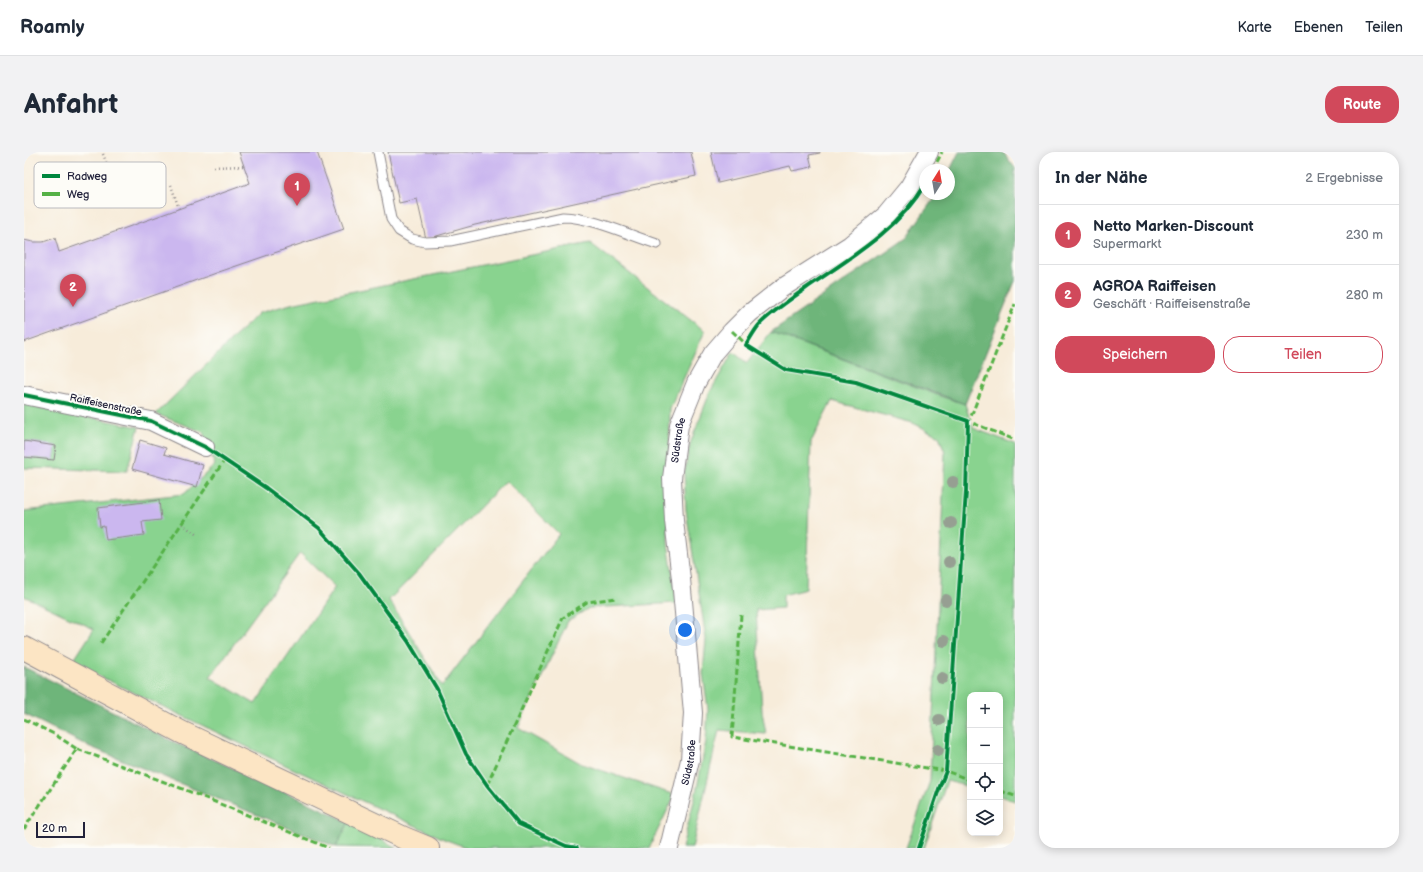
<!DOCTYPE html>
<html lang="de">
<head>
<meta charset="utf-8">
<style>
	:root { --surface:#fff; --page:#f2f2f3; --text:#1f2937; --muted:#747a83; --line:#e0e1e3; --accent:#d1495b }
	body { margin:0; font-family:"Balsamiq Sans",sans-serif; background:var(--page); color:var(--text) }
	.controls { position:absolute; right:12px; bottom:12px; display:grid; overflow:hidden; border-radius:8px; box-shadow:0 2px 10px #0003 }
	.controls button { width:36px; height:36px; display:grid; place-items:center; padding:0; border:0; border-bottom:1px solid var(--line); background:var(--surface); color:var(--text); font:20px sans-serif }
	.compass { position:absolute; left:895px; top:12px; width:36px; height:36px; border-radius:50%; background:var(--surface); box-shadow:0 2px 10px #0003; rotate:11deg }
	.scale { position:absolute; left:12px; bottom:10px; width:49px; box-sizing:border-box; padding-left:4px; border:2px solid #22223b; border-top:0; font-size:11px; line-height:14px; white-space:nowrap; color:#22223b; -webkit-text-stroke:3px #fdfcf7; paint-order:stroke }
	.you { position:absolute; left:661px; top:478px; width:14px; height:14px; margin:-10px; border:3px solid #fff; border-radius:50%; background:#1a73e8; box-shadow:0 0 0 6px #1a73e833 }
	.badge { display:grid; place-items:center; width:26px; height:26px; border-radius:50%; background:var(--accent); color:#fff; font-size:13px; font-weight:700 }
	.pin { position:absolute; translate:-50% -33px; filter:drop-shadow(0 1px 2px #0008) }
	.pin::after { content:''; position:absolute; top:21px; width:14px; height:12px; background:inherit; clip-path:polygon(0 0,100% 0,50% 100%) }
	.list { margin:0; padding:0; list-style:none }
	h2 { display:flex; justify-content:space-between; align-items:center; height:52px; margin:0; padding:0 16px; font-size:17px }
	h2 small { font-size:13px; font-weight:400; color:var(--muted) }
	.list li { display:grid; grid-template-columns:26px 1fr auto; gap:12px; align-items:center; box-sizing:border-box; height:60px; padding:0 16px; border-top:1px solid var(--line) }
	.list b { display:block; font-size:15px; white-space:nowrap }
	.list p { margin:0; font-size:13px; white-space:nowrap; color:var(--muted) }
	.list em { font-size:13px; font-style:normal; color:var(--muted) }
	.actions { display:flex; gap:8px; padding:12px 16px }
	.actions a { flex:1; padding:9px 0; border:1px solid var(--accent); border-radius:16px; text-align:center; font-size:14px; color:var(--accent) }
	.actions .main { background:var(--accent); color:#fff }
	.icon { flex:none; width:22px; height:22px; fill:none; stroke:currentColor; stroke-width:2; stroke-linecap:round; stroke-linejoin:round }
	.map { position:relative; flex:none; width:991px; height:696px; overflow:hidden; border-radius:16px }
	header { display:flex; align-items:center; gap:24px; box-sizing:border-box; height:56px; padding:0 20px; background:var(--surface); border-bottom:1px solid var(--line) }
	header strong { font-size:19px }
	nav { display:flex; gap:22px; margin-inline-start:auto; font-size:14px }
	.intro { display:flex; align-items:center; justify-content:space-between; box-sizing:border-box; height:96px; padding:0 24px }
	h1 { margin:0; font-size:28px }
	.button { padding:10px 18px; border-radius:16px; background:var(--accent); color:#fff; font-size:14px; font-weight:700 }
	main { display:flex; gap:24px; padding:0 24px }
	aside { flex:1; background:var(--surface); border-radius:16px; box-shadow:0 2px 10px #0003 }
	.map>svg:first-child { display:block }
	.green { fill:#89d38f; stroke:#567a65; fill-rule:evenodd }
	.forest { fill:#6eb57a; stroke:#486c5a }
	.building { fill:#cbb7ef }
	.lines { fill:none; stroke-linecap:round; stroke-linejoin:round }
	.lane-casing { stroke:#8c878a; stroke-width:11 }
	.street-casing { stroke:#8c878a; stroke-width:20 }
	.secondary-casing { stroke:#8c878a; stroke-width:24 }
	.path { stroke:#8c878a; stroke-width:2.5; stroke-dasharray:1 3; stroke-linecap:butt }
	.lane { stroke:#fff; stroke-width:9 }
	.street { stroke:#fff; stroke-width:18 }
	.secondary { stroke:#fce5c4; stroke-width:22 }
	.quiet { stroke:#55b146; stroke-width:3; stroke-dasharray:6 3; stroke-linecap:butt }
	.cycleway-casing { stroke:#fdfcf7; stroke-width:6 }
	.cycleway { stroke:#00873e; stroke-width:4 }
	.tree { fill:#969f92 }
	.labels { text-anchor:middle; stroke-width:4; stroke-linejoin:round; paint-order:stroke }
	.street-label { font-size:10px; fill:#22223b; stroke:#fdfcf7 }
	.key { fill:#fdfcf7; stroke:#bbbbbf; stroke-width:1 }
	.key-label { font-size:11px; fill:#22223b }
</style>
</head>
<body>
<header>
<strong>Roamly</strong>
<nav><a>Karte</a><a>Ebenen</a><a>Teilen</a></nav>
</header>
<div class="intro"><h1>Anfahrt</h1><a class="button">Route</a></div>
<main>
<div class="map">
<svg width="991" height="696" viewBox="0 0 991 696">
	<rect width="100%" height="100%" fill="#fdfcf7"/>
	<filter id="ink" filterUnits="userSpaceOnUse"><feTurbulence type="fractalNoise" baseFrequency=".025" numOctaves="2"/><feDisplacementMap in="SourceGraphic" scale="8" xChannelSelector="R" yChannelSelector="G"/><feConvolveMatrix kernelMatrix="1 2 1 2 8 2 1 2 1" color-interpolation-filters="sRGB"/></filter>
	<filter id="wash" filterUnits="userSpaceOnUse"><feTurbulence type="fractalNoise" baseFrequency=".012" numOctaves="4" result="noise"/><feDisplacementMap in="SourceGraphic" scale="16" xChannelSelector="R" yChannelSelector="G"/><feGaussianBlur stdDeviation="0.9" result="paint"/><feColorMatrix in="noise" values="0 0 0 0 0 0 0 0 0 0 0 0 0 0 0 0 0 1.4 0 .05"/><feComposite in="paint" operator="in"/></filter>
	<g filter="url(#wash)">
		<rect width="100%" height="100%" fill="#f7ecda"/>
		<g class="green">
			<path d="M566,91L681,179L646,257L644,391L653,451L565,456L544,469L494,576L558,612L651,643L625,696H444L420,687L261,613L48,511L70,477L0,444V359L160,342L191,313L179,280L132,262L235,161L267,152ZM482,329L535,382L418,534L365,448ZM276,401L311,435L231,552L186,525Z"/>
			<polygon points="747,180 919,245 941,252 949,276 991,292 991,649 976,644 976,543 946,543 946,635 923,629 900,696 882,696 906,629 921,300 915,284 889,271 808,249 787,290 782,437 759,443 759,456 732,458 738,559 742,582 695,578 668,696 658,696 672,641 682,589 684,557 679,522 682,487 662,358 660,322 666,292 686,240 709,200 723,211"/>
			<polygon points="0,252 115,275 103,319 0,316 0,305 30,308 32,294 0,289"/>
			<polygon points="325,670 373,696 312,695"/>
		</g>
		<g class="forest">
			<polygon points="935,0 979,0 991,16 991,129 941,252 747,180 881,87 913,42 925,42 925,20"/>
			<polygon points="0,515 156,593 243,631 325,670 312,695 64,594 0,562"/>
		</g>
		<g id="blocks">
			<g class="building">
				<polygon points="215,0 293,0 320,77 195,120 0,190 0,88 9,90 19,90 31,86 35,100 226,31"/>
				<polygon points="364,0 667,0 672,24 451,73 402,87 393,47 375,51"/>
				<polygon points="687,0 796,0 796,1 785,3 788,15 768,19 766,14 694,31"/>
				<polygon points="116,288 142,296 140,302 179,313 173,335 108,317"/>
				<polygon points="0,289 32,294 30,308 0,305"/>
				<polygon points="135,348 137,368 118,370 120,383 82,388 80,374 76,375 74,356"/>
			</g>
		</g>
	</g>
	<g filter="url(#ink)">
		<use href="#blocks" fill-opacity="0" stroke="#8c878a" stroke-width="1"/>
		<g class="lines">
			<g class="lane-casing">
				<path id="lane" d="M354,0L367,67L375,79L388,87L401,90L426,89L539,65C567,65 605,83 633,92"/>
			</g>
			<g class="street-casing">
				<g id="street">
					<polyline points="0,243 127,269 181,295"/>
					<path id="s1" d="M645,696L666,608L669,561L657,427L650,369L648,326L655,273L672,231L689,201L708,179L726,161L758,136L826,93L862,63L885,35L905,0"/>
				</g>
			</g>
			<g class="secondary-casing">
				<polyline id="secondary" points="0,496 157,580 380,686 404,696"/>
			</g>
			<g class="path">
				<polyline points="79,2 98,52"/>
				<polyline points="190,15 220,14"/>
				<polyline points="147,33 155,57"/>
				<polyline points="158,372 173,383"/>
			</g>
			<use href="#lane" class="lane"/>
			<use href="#street" class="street"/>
			<use href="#secondary" class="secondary"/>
			<g class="quiet">
				<polyline points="909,18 918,0"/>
				<polyline points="708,179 725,195"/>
				<polyline points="941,268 991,288"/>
				<polyline points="944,272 991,152"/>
				<polyline points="717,463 708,585 922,619 946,628"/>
				<polyline points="77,491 200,309"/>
				<polyline points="0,567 30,582 53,597 0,677"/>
				<polyline points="53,597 159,637 305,696"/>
				<polyline points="463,633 539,466 563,450 593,446"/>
				<polyline points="976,639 991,644"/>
			</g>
			<g class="cycleway-casing">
				<g id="cycleway">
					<polyline points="0,243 127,269 181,295 242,336 295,376 335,421 384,489 413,537 442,602 463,633 495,672 542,694 553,696"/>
					<path d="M895,696L916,634L922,619L942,340L944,269L832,230L762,218L722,193C726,187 730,179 735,173C746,161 767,147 781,137C824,107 874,79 901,32"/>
				</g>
			</g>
			<use href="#cycleway" class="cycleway"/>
		</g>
		<g class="tree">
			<circle cx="929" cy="330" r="6"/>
			<circle cx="927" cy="371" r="6"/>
			<circle cx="925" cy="410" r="6"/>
			<circle cx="922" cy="448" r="6"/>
			<circle cx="920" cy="489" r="6"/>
			<circle cx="918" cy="526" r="6"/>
			<circle cx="915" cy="568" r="6"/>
			<circle cx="914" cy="598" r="6"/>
		</g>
	</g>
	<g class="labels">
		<g class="street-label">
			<text transform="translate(82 252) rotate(12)" y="4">Raiffeisenstraße</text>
			<text dy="4" stroke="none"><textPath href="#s1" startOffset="412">Südstraße</textPath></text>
			<text dy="4" stroke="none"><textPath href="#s1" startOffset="88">Südstraße</textPath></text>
		</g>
	</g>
	<rect x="10" y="10" width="132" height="46" rx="6" class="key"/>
	<rect x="18" y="22" width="18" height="4" fill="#00873e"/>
	<rect x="18" y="40" width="18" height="4" fill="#55b146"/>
	<g class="key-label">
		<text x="43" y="28">Radweg</text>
		<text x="43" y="46">Weg</text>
	</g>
</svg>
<div class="controls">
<button>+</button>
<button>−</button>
<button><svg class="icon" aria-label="locate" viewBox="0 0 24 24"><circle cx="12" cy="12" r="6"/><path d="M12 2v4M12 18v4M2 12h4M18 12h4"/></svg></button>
<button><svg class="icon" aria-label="layers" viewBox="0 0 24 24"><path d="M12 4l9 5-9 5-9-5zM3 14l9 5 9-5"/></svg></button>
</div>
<svg class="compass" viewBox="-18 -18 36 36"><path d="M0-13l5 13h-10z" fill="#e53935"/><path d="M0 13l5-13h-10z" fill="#747a83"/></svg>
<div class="scale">20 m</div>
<div class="you"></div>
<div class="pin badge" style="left:273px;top:54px">1</div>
<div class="pin badge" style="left:49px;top:155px">2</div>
</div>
<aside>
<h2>In der Nähe<small>2 Ergebnisse</small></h2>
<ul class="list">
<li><span class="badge">1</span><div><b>Netto Marken-Discount</b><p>Supermarkt</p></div><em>230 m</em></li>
<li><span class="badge">2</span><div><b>AGROA Raiffeisen</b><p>Geschäft · Raiffeisenstraße</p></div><em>280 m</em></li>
</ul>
<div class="actions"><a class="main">Speichern</a><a>Teilen</a></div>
</aside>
</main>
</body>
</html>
